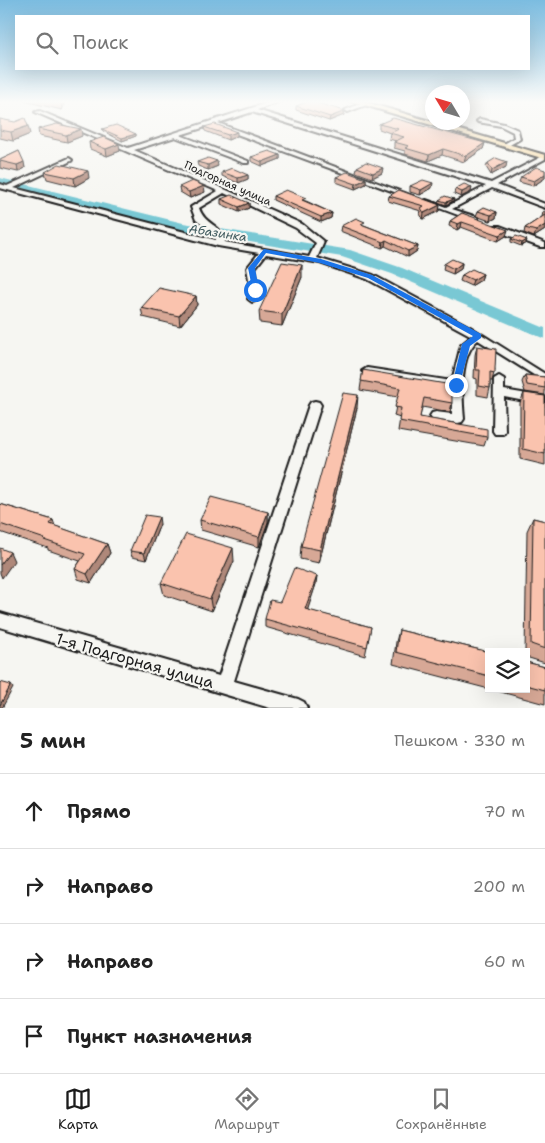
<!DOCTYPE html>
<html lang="ru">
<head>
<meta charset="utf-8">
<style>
	:root { --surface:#fff; --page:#f6f6f6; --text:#222; --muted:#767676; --line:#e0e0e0; --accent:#1c1c1c }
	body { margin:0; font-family:"Shantell Sans",sans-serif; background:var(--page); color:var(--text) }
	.controls { position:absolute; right:15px; bottom:15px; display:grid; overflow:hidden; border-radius:0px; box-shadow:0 5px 20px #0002 }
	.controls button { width:45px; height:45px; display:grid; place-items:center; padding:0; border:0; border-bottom:1px solid var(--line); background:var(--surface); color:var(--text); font:25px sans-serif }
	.compass { position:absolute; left:425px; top:85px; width:45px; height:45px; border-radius:50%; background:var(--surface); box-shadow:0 5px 20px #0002; rotate:308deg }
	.stop { position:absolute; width:15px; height:15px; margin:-11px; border:4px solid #1a73e8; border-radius:50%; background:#fff }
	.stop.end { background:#1a73e8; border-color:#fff; box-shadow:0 1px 5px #0008 }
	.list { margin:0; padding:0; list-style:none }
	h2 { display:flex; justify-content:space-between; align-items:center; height:65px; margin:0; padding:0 20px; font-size:21px }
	h2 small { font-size:16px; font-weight:400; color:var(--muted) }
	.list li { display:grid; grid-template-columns:32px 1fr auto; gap:15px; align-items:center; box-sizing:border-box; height:75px; padding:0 20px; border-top:1px solid var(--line) }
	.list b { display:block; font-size:19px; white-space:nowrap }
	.list em { font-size:16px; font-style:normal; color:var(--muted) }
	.icon { flex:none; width:28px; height:28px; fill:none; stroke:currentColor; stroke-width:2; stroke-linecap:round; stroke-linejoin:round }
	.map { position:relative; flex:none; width:545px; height:708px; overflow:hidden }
	.search { position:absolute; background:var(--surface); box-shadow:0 5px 20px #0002; left:15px; right:15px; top:15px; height:55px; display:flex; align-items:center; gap:12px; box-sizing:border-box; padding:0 18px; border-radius:0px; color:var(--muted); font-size:19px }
	.sheet { height:365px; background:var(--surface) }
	nav { display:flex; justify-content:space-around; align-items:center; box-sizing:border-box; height:70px; border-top:1px solid var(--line); background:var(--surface); font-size:14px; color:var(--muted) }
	nav a { display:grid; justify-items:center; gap:2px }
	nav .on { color:var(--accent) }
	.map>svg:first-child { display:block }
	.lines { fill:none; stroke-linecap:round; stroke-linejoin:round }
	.river { fill:#79c8d4; fill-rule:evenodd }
	.minor-casing { stroke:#1c1c1c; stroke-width:4 }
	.major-casing { stroke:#1c1c1c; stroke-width:4 }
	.minor { fill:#f6f6f2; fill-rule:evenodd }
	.major { fill:#f8deab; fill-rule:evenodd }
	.wall { fill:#d7a896; stroke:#1c1c1c }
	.shaded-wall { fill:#af887a; stroke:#1c1c1c }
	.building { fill:#fac3ae; stroke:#1c1c1c }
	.route { fill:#1a73e8 }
	.labels { text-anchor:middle; stroke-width:4.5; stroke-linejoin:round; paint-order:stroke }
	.far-street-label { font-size:11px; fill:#1c1c1c; stroke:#f6f6f2 }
	.far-water-label { font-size:12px; font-style:italic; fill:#3d585c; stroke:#f6f6f2 }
	.near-street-label { font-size:16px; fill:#1c1c1c; stroke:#f6f6f2 }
</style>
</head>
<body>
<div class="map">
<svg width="545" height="708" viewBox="0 0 545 708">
	<rect width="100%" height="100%" fill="#f6f6f2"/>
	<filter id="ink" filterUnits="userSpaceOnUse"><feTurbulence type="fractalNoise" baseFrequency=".02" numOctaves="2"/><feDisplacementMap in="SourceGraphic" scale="10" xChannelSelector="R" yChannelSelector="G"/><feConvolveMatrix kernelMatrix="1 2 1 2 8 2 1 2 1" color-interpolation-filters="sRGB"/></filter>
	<g filter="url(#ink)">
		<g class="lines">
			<polygon class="river" points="0,178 183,223 350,250 402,268 545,328 545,339 392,274 342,257 183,231 0,184"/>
			<g class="minor-casing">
				<g id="minor">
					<path d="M273,101H281L257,110L491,183L545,155V159L497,185L545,204V208L492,188L452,209L477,217L478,219L474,221L423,202L426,200L446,207L486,186L252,112L218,123L413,196L408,197L212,125L180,135L248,161V163H244L175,137L134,150L231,192L302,224L324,242L317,258L373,275L470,327L545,374V382L478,340C459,355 462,397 464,419L462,422L458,423L432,419L430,416L432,413L436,412L452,414L451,388L367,374L362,371L367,368L452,381L461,345L472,336L367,279L320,263L266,254L255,268L259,291L255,301L252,302L248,299L251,291L247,268L259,253L218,246L0,188V184L7,186L69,158L72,160L71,161L14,188L216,240L215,234L196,220L191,207L218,191L35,112L40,111L128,148ZM224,193L296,228L316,243L309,257L225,242C221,223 205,226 199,208Z"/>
					<polygon points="364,102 366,105 348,112 345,110"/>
					<polygon points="480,119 504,124 518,130 520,139 508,146 504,146 504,144 514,138 513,132 501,126 478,122 477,121"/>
					<polygon points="494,226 500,226 545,243 545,247 540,247 494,230"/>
					<polygon points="499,376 504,379 504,390 545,397 545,405 504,397 505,431 503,434 495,434 493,431 494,379"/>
					<polygon points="315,401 319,402 321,405 234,681 298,699 304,702 307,708 270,708 0,627 0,613 219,676 309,405 311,402"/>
				</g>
			</g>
			<g class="major-casing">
				<polygon id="major" points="351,101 362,101 545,155 545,159"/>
			</g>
			<use href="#minor" class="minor"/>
			<use href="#major" class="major"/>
		</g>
		<g class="wall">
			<polygon points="24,101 63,101 64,105 62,110"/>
			<polygon points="296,106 344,115 329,121 296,110"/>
			<polygon points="0,119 30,134 13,141 0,138"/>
			<polygon points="379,124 485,143 483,149 464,162 442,155 428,161 405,154 405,151 394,148 394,142 396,141 389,139 390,133 379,129"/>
			<polygon points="204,127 237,136 228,140 205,131"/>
			<polygon points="38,129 82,136 67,142 39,136"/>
			<polygon points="102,129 136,134 136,136 122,141 103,131"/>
			<polygon points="89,142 120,151 107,156 90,149"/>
			<polygon points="19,151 25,168 18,172 0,168 0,160"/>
			<polygon points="280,155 280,159 262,166 251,161 251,157"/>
			<polygon points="197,162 218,166 208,170 198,166"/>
			<polygon points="488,163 506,167 491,175 486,167"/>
			<polygon points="357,167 382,173 372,178 356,172"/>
			<polygon points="545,170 545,178 533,186 519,182 521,177"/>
			<polygon points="45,172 89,178 75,186 47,179"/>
			<polygon points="222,172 248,175 248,179 238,183 222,176"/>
			<polygon points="336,177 366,179 366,184 355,189 336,182"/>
			<polygon points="410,186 432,188 420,195 410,192"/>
			<polygon points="179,187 205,192 190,198 180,192"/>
			<polygon points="472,187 471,192 461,197 454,194 455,189"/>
			<polygon points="273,196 306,201 332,213 331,218 321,222 273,200"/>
			<polygon points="389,196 440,205 439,211 423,219 420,214 421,211 388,201"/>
			<polygon points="221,199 249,203 249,208 239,212 221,204"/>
			<polygon points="454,199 453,201 446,205 438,202 439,200"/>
			<polygon points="478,211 497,212 496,218 490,221 476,216"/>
			<polygon points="545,211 545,230 534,237 524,233 525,228 542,217 543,212"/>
			<polygon points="462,213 506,236 498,241 461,227 457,230 449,226 450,221"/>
			<polygon points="364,225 418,246 417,251 408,257 385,246 382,248 340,231 341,226"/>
			<polygon points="511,239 526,243 521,246 511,242"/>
			<polygon points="462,263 461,269 453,274 443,270 444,264"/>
			<polygon points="483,274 481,280 471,286 460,281 462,275"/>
			<polygon points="302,277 282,326 260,323 259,311"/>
			<polygon points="196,296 197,305 180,326 143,317 141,308"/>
			<polygon points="477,346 495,369 492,381 490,381 490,388 488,397 477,395 477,379 474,378 475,355"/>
			<polygon points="363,370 452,403 450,412 422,407 420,417 487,437 484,446 398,431 400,418 394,416 398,397 360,390"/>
			<polygon points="525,375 545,377 545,395 525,392 522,382"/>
			<polygon points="524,393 545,396 545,465 520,459 520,403"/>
			<polygon points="357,408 319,563 300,559 301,546"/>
			<polygon points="0,504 53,520 55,526 107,544 110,553 91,583 78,579 75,569 80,561 48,550 48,548 0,532"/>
			<polygon points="268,512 268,522 259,547 201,530 200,520"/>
			<polygon points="533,518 545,521 545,663 526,657 526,652 525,652 527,531"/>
			<polygon points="160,524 146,560 132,557 130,551"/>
			<polygon points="234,561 212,611 164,595 161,583"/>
			<polygon points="316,584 307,610 371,627 365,656 265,627 265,619 280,602"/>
			<polygon points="399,630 489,652 489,689 393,664 396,642"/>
			<polygon points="526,662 545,667 545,704 490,689 526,689"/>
		</g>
		<g class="shaded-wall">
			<polygon points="61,101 63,101 64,105 62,110"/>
			<polygon points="345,111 344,115 329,121 330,117"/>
			<polygon points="28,126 30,134 13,141 11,132"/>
			<polygon points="81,129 82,136 67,142 66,135"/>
			<polygon points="237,132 237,136 228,140 228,135"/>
			<polygon points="136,134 136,136 122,141 122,138"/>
			<polygon points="485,143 483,149 464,162 466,156"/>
			<polygon points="119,144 120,151 107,156 106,149"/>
			<polygon points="443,149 442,155 428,161 429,155"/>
			<polygon points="280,155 280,159 262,166 262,162"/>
			<polygon points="217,161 218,166 208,170 208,165"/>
			<polygon points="24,162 25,168 18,172 17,165"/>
			<polygon points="507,162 506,167 491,175 492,170"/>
			<polygon points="383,168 382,173 372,178 373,173"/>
			<polygon points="88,171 89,178 75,186 74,178"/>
			<polygon points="545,174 545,178 533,186 534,181"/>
			<polygon points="248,175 248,179 238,183 238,178"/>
			<polygon points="366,179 366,184 355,189 356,184"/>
			<polygon points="433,183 432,188 420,195 421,190"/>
			<polygon points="204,186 205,192 190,198 189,192"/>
			<polygon points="472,187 471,192 461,197 462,192"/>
			<polygon points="454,199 453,201 446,205 446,202"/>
			<polygon points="249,203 249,208 239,212 239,207"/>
			<polygon points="440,205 439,211 423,219 424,213"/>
			<polygon points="497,212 496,218 490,221 491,215"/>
			<polygon points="332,213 331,218 321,222 321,217"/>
			<polygon points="462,222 461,227 457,230 458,224"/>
			<polygon points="545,225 545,230 534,237 536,231"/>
			<polygon points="508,230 506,236 498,241 500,235"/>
			<polygon points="386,240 385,246 382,248 383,242"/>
			<polygon points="527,240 526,243 521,246 522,243"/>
			<polygon points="418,246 417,251 408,257 408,251"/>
			<polygon points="462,263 461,269 453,274 454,269"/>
			<polygon points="302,265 302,277 282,326 282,314"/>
			<polygon points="483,274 481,280 471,286 473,280"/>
			<polygon points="196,296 197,305 180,326 179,316"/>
			<polygon points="358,395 357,408 319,563 320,550"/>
			<polygon points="268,512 268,522 259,547 259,537"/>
			<polygon points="159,517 160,524 146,560 144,553"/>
			<polygon points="107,544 110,553 91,583 87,574"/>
			<polygon points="233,548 234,561 212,611 210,599"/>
			<polygon points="10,552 14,561 2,578 0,573 0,565"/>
			<polygon points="317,576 316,584 305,618 305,609"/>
			<polygon points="11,685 13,688 2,708 0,708 0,705"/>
		</g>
		<g class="building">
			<polygon points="310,101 345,111 330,117 296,106"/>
			<polygon points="25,118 28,126 11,132 0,130 0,119 15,122"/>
			<polygon points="393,118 485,143 466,156 443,149 429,155 405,148 409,146 394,142 404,137 390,133 399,129 379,124"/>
			<polygon points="57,124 81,129 66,135 38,129"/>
			<polygon points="215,124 237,132 228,135 204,127"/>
			<polygon points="116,125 136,134 122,138 102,129"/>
			<polygon points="104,137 119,144 106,149 89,142"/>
			<polygon points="19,151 24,162 17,165 0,161 0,160"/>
			<polygon points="269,151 280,155 262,162 251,157"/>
			<polygon points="208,158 217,161 208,165 197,162"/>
			<polygon points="496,158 507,162 492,170 488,163"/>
			<polygon points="366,162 383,168 373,173 357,167"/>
			<polygon points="59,164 88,171 74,178 45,172"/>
			<polygon points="536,167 545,170 545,174 534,181 521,177"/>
			<polygon points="232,168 248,175 238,178 222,172"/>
			<polygon points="347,172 366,179 356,184 336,177"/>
			<polygon points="423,180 433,183 421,190 410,186"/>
			<polygon points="192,181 204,186 189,192 179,187"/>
			<polygon points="464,184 472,187 462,192 455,189"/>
			<polygon points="286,190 306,198 302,200 332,213 321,217 273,196"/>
			<polygon points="399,190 440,205 424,213 421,208 424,206 389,196"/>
			<polygon points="231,195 249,203 239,207 221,199"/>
			<polygon points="445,196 454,199 446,202 439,200"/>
			<polygon points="484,207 497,212 491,215 478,211"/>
			<polygon points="462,213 508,230 500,235 462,222 458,224 450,221"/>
			<polygon points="545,215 545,225 536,231 525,228"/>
			<polygon points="356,218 365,222 361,224 418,246 408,251 386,240 383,242 341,226"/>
			<polygon points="516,236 527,240 522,243 511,239"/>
			<polygon points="452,259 462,263 454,269 444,264"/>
			<polygon points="282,262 302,265 282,314 259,311"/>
			<polygon points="472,269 483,274 473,280 462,275"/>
			<polygon points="159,288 196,296 179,316 141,308"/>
			<polygon points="477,346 496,349 495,369 495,373 490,372 490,388 479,386 480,370 476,370"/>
			<polygon points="363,370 452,385 452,403 424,398 420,417 487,429 487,437 399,421 401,408 395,407 400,388 361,381"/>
			<polygon points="525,375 545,377 545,388 527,385"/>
			<polygon points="343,393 358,395 320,550 301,546"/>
			<polygon points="524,393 545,396 545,454 523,449"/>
			<polygon points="211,497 268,512 259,537 200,520"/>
			<polygon points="0,504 53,520 50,524 107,544 87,574 75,569 85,554 44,540 45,539 0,524"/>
			<polygon points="145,515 159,517 144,553 130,551"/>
			<polygon points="533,518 545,521 545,649 531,644"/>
			<polygon points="186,534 233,548 210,599 161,583"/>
			<polygon points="0,548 10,552 0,565"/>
			<polygon points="294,568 317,576 305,609 371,627 367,647 265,619 270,600 280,602"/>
			<polygon points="399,630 489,652 489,676 396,652"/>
			<polygon points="526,662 545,667 545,690 526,685"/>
			<polygon points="0,682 11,685 0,705"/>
		</g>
	</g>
	<linearGradient id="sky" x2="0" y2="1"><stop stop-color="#7bbce0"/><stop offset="0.51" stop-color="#fbfbf9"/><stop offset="1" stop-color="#fbfbf9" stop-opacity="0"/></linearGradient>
	<rect width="545" height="200" fill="url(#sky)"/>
	<polygon class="route" points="264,249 321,259 372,275 481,334 481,338 470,346 459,387 453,387 452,385 462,344 473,336 368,278 320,263 266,253 255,268 259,290 253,292 248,268"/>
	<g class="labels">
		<g class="far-street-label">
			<text transform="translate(228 183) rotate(24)" y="4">Подгорная улица</text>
		</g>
		<g class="far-water-label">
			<text transform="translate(218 233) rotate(9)" y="4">Абазинка</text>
		</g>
		<g class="near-street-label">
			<text transform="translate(135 660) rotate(16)" y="6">1-я Подгорная улица</text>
		</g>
	</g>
</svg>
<div class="controls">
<button><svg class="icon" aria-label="layers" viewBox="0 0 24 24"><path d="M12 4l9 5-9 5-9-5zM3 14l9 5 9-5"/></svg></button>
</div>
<svg class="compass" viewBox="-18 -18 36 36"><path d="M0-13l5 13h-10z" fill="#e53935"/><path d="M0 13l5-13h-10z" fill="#767676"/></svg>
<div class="stop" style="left:255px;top:290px"></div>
<div class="stop end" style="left:456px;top:385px"></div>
<div class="search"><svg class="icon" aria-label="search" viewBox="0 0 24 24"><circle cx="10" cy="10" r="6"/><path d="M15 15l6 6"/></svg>Поиск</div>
</div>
<section class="sheet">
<h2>5 мин<small>Пешком · 330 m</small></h2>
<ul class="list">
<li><svg class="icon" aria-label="ahead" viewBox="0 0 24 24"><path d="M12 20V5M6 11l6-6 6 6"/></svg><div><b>Прямо</b></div><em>70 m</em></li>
<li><svg class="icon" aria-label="right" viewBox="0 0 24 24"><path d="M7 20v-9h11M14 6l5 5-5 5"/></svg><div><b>Направо</b></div><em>200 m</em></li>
<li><svg class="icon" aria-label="right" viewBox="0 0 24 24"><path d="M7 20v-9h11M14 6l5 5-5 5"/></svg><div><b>Направо</b></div><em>60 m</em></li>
<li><svg class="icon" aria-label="arrive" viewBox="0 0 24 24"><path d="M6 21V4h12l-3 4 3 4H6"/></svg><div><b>Пункт назначения</b></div></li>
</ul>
</section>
<nav>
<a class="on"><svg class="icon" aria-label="map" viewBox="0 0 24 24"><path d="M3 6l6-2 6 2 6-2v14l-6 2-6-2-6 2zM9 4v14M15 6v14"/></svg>Карта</a>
<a><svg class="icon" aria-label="directions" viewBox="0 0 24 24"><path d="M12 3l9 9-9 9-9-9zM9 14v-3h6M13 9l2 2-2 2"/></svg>Маршрут</a>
<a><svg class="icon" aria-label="saved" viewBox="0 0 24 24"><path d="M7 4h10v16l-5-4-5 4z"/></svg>Сохранённые</a>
</nav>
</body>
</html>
